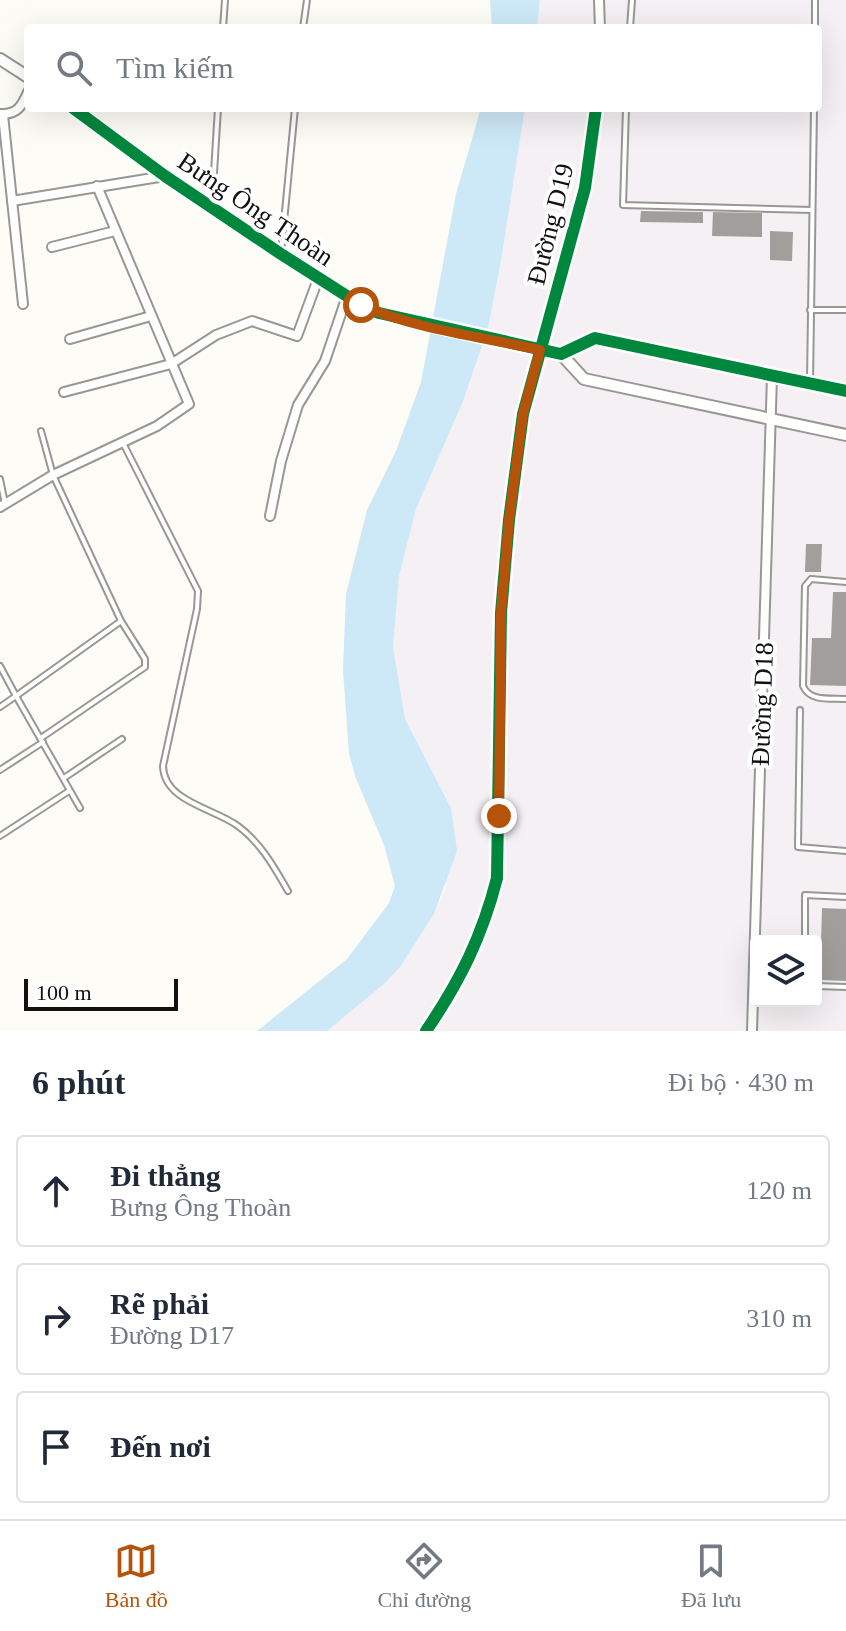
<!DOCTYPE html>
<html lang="vi">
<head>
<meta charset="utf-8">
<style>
	:root { --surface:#fff; --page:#f2f2f3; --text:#1f2937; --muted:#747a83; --line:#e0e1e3; --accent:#b45309 }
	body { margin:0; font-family:Georgia,serif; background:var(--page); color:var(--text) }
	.controls { position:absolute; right:24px; bottom:24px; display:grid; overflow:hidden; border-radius:8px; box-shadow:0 8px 32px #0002 }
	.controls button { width:72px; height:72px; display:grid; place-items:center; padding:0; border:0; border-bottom:2px solid var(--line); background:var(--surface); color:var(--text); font:40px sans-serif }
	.scale { position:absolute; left:24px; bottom:20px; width:154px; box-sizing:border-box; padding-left:8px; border:4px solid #111; border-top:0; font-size:22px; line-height:28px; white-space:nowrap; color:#111; -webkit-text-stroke:6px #fff; paint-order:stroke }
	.stop { position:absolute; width:24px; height:24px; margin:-18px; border:6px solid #b45309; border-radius:50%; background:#fff }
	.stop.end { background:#b45309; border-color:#fff; box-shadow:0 2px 8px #0008 }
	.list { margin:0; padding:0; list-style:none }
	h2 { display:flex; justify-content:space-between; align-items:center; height:104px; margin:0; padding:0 32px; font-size:34px }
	h2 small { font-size:26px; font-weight:400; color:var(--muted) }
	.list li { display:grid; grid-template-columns:52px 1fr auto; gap:24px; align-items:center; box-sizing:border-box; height:112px; margin:0 16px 16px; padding:0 16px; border:2px solid var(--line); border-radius:8px }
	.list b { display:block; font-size:30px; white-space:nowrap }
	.list p { margin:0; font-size:26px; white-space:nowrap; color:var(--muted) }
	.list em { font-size:26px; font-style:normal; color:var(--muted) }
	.icon { flex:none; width:44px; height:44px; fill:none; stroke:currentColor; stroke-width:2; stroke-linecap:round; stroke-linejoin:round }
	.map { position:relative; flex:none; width:846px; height:1031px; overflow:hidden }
	.search { position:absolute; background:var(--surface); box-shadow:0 8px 32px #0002; left:24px; right:24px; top:24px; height:88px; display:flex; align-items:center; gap:20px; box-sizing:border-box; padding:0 28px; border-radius:8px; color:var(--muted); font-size:30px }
	.sheet { height:488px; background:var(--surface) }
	nav { display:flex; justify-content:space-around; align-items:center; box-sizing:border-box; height:112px; border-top:2px solid var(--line); background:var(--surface); font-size:22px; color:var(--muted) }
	nav a { display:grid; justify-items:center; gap:4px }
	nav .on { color:var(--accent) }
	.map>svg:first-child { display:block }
	.industrial { fill:#f5f0f3; fill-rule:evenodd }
	.water { fill:#cde8f7 }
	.building { fill:#a19f9c }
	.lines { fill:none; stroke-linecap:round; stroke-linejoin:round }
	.service-casing { stroke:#979795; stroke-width:8 }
	.minor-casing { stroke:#979795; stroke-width:12 }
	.tertiary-casing { stroke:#979795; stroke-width:14 }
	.service { stroke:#fffffe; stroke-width:4 }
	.minor { stroke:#fffffe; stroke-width:8 }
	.tertiary { stroke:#fffffe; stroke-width:10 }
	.cycleway-casing { stroke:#fff; stroke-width:17 }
	.cycleway { stroke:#00873e; stroke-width:12 }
	.route { stroke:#b45309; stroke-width:10 }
	.labels { text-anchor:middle; stroke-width:8; stroke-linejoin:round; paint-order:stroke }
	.street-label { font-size:26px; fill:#111; stroke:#fff }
</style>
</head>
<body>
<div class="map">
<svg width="846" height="1031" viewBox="0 0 846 1031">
	<rect width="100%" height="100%" fill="#fdfcf7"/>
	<path class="industrial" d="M540,0H846V1031H327L400,967L434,914L445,889L451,808L405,719L393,647L399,576L416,509L464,399L488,328L501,261L525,108H818V28H537ZM756,941H816V1001H756Z"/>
	<g class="water">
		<polygon points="490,0 540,0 537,28 492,28"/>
		<polygon points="481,108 525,108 501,261 488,328 464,399 416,509 399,576 393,647 405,719 451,808 457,851 434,914 400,967 385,983 327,1031 257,1031 347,959 389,903 395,886 384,845 355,776 349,753 343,670 346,594 367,510 396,451 421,382 456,194"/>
	</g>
	<g class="building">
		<polygon points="641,211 703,212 703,223 640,222"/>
		<polygon points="713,212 762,213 762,237 712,236"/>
		<polygon points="770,231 793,232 792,261 770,260"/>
		<polygon points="806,544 822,544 821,572 805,572"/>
		<polygon points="833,592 846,592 846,686 810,685 812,638 831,638"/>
		<polygon points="822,908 846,909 846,981 820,980"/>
	</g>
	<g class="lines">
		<g class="service-casing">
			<g id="service">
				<polyline points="223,28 225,0"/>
				<polyline points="303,28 307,0"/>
				<polyline points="630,28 632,0"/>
				<polyline points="815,28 815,0"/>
				<polyline points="626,108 623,205 812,210"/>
				<polyline points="212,205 218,108"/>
				<polyline points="281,253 295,108"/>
				<polyline points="810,310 846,310"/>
				<polyline points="810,382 814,108"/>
				<polyline points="41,431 53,475 121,621 16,696 80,808"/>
				<path d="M123,443L198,591L197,609L163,766C164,802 214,808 238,826C261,843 274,867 288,891"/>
				<polyline points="0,479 5,504"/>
				<path d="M846,582L811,579L805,586L803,686C810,702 830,698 846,699"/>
				<polyline points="0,666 16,696 0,707"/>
				<polyline points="800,710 798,847 846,851"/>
				<polyline points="41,738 145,667 145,659 121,621"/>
				<polyline points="0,770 43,742"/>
				<polyline points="64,778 122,739"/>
				<polyline points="0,836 69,791"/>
				<polyline points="805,941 805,895 846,897"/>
				<polyline points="816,986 846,987"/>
			</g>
		</g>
		<g class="minor-casing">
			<g id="minor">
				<polyline points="599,0 600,28"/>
				<path d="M0,114C17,115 22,106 28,92"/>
				<polyline points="3,115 23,304"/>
				<polyline points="12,201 165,176"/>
				<polyline points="52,247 115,231"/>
				<polyline points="70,339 151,316"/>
				<polyline points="64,392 171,364 216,335 252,321 297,336 318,279"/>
				<polyline points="0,507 53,475 157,426 189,404 97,186"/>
				<polyline points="270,516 281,461 298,405 325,361 347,296"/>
				<path d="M426,1031C460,981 482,937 497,878L501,613L509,520L523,414L585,188L596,108"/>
				<polyline points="752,1031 772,376"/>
			</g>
		</g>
		<g class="tertiary-casing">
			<g id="tertiary">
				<polyline points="0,59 28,77"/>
				<polyline points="73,108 165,176 281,254 361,305 379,313 561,354 595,338 846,391"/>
				<polyline points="561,354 584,379 846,435"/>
			</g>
		</g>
		<use href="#service" class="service"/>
		<use href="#minor" class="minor"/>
		<use href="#tertiary" class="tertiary"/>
		<g class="cycleway-casing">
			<g id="cycleway">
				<polyline points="73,108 165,176 281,254 361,305 379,313 561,354 595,338 846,391"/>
				<path d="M426,1031C460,981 482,937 497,878L501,613L509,520L523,414L585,188L596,108"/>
			</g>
		</g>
		<use href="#cycleway" class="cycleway"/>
	</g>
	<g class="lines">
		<path class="route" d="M361,305C414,329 483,337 540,350L523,414L509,520L501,613L499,816"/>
	</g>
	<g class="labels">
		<g class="street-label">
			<text transform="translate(256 209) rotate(34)" y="9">Bưng Ông Thoàn</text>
			<text transform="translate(550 224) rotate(-76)" y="9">Đường D19</text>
			<text transform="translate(762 704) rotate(-88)" y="9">Đường D18</text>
		</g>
	</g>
</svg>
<div class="controls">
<button><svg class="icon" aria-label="layers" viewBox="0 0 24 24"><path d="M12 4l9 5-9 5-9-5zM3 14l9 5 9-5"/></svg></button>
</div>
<div class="scale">100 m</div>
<div class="stop" style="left:361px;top:305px"></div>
<div class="stop end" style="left:499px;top:816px"></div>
<div class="search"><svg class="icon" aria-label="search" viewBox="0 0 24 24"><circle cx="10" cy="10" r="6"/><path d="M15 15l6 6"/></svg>Tìm kiếm</div>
</div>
<section class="sheet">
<h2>6 phút<small>Đi bộ · 430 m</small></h2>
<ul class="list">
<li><svg class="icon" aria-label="ahead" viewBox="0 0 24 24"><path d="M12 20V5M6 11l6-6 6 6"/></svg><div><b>Đi thẳng</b><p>Bưng Ông Thoàn</p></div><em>120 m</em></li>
<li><svg class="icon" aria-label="right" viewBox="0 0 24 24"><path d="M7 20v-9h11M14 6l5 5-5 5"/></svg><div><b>Rẽ phải</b><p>Đường D17</p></div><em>310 m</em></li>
<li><svg class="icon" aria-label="arrive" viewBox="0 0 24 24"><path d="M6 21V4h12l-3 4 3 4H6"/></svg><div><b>Đến nơi</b></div></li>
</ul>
</section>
<nav>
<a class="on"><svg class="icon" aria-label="map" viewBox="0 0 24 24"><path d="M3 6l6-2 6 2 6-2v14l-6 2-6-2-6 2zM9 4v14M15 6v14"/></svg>Bản đồ</a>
<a><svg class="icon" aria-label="directions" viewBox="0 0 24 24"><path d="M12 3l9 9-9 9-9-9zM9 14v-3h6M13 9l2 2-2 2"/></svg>Chỉ đường</a>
<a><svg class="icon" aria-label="saved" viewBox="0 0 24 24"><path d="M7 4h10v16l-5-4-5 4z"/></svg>Đã lưu</a>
</nav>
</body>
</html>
